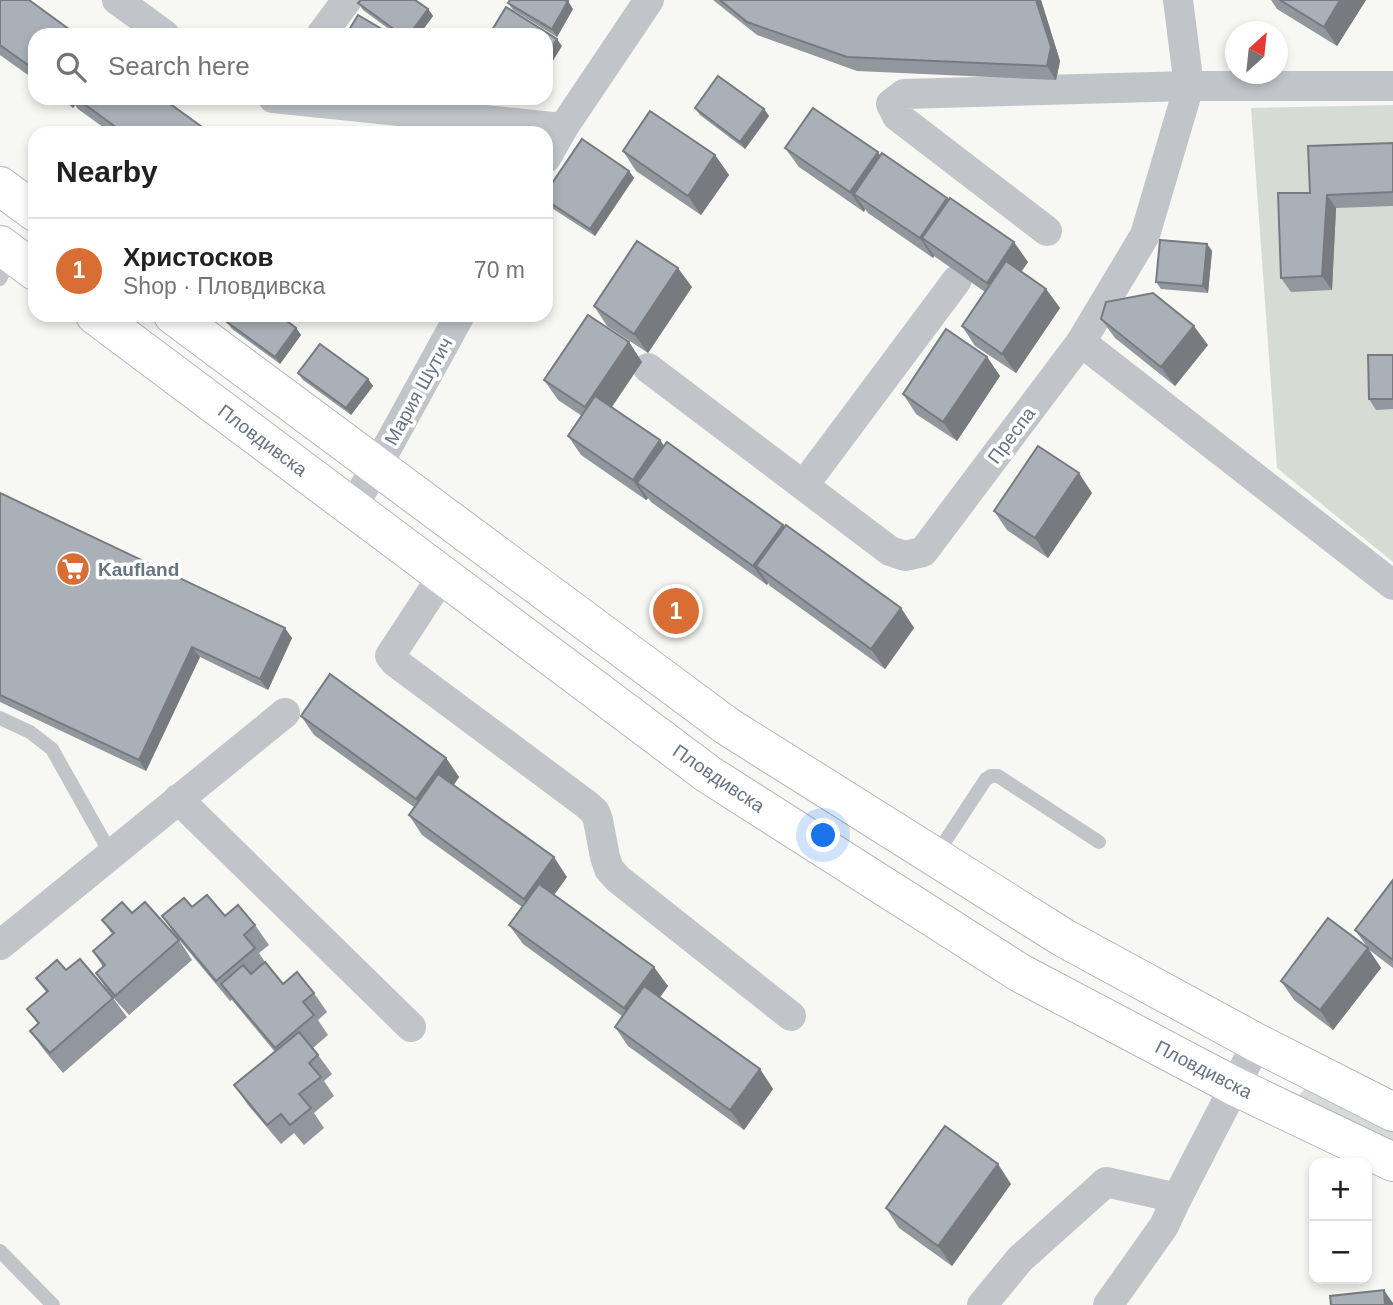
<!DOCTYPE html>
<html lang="en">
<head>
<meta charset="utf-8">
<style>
	:root { --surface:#fff; --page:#f6f6f6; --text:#202124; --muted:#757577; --line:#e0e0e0; --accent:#d86e33 }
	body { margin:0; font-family:Helvetica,sans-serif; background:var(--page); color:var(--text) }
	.controls { position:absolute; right:21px; bottom:21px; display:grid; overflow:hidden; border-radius:14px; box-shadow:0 4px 10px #0003 }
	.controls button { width:63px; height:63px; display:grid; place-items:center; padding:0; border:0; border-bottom:2px solid var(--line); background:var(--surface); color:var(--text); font:35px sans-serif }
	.compass { position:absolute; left:1225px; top:21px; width:63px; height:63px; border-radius:50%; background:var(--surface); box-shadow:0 4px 10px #0003; rotate:27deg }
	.you { position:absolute; left:824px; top:836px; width:24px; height:24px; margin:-18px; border:5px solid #fff; border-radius:50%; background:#1a73e8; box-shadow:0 0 0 10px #1a73e833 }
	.badge { display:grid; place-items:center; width:46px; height:46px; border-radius:50%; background:var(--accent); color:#fff; font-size:23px; font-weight:700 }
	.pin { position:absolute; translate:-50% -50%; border:4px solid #fff; box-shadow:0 2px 7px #0006 }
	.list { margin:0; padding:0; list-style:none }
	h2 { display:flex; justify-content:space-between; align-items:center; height:91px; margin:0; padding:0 28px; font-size:30px }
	h2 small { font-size:23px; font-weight:400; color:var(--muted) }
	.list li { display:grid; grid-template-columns:46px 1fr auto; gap:21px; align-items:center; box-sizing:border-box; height:105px; padding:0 28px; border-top:2px solid var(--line) }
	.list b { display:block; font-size:26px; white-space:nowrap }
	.list p { margin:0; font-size:23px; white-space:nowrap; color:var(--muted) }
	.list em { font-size:23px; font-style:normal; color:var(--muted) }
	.icon { flex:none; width:38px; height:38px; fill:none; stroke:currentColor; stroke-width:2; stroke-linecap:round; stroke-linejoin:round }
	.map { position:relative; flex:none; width:1393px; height:1305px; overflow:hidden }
	.search { position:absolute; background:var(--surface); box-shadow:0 4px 10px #0003; left:28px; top:28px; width:525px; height:77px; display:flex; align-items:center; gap:18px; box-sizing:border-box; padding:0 24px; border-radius:21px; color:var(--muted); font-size:26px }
	.panel { position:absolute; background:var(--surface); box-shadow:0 4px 10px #0003; left:28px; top:126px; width:525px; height:196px; border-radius:21px }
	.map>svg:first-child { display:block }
	.green { fill:#d6dcd4 }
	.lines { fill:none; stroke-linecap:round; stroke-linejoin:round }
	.secondary-casing { stroke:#b3b7bd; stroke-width:40 }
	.lane { stroke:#c1c4c8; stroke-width:14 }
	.street { stroke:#c1c4c8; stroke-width:30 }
	.secondary { stroke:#fff; stroke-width:38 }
	.wall { fill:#92979d }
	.shaded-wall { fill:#777b80 }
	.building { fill:#aab0b7; stroke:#777b80; stroke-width:2 }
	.labels { text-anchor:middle; stroke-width:7; stroke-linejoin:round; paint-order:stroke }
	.street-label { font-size:19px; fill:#687484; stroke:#fff }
	.poi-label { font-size:19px; font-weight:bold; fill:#687484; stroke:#fff; text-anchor:start }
</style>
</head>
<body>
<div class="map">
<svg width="1393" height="1305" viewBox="0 0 1393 1305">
	<rect width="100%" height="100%" fill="#f7f7f4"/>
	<g class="green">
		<polygon points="1393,105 1393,562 1277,468 1251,108"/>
		<polygon points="1305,1089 1393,1131 1393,1146 1298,1096"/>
	</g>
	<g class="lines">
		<g class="secondary-casing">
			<g id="secondary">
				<polyline points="0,186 35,212"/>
				<polyline points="0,245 35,271"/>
				<polyline points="95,315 708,774 1020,973 1234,1086 1393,1162"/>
				<polyline points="173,315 727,726 1064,938 1257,1043 1393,1112"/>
			</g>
		</g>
		<g class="lane">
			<polyline points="0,279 12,255"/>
			<polyline points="0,718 30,732 52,749 111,854"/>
			<polyline points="936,855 986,779 991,776 998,776 1099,842"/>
			<polyline points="0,1251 53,1305"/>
		</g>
		<g class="street">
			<polyline points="117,0 165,35"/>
			<polyline points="321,35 347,0"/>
			<polyline points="273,98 563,128"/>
			<polyline points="546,158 563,128 649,0"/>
			<polyline points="1047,231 897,116 891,104 904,94 1189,86 1393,86"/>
			<polyline points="1081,342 1393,585"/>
			<polyline points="648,368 890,551 905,556 923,552 1081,342 1145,235 1189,86 1178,0"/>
			<polyline points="804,485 957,280"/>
			<polyline points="352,507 377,466 460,315"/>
			<polyline points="443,575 390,656 395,662 586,804 595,812 598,820 605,857 609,869 618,879 791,1016"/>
			<polyline points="178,799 411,1027"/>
			<polyline points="0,945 285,713"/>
			<polyline points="982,1305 1020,1259 1106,1182 1177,1198"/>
			<polyline points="1108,1305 1164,1226 1177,1198 1257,1043"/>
		</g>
		<use href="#secondary" class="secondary"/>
	</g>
	<g class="wall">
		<polygon points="0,0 35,35 35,80 0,55"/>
		<polygon points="713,0 1041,0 1060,61 1056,80 857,71 757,35"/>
		<polygon points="1271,0 1366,0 1337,46 1277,9"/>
		<polygon points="358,3 428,9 433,16 419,35 397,35 363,10"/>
		<polygon points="508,3 573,9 557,37 513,10"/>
		<polygon points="60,98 162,98 210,133 111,133 78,109 75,105 73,108"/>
		<polygon points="695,108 764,109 769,116 745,149 700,115"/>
		<polygon points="1393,143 1393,206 1336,208 1332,290 1291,292 1281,278 1310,193"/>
		<polygon points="785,148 880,156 948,200 1028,262 1021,272 1046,289 1060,308 1016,373 975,346 962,326 985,292 934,256 933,258 868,213 865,209 864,212 799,167"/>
		<polygon points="623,151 715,155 729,175 701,215 636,171"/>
		<polygon points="629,171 634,178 595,236 547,205 546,202 546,192"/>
		<polygon points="1207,244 1212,251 1208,293 1161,289 1156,282"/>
		<polygon points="692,287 648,353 607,326 594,306"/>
		<polygon points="1101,319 1208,345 1175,386 1115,338"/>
		<polygon points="227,322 296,328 301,335 280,364 232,329"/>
		<polygon points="629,342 642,362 612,407 664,446 783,525 784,527 901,608 914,628 885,669 770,586 768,583 767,585 651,502 648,498 646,500 581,455 568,436 582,416 558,400 544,380"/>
		<polygon points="1393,355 1393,409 1376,410 1369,399"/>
		<polygon points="987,357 1000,376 957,441 916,414 903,394"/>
		<polygon points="298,373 368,379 373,386 351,415 303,380"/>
		<polygon points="0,493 292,638 268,690 200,657 146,771 0,702"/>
		<polygon points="1092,493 1048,558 1007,530 994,511"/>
		<polygon points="301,716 446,758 459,777 454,785 567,877 554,895 668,986 660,997 760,1069 773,1089 744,1130 628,1046 615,1027 622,1016 523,944 509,925 522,907 422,835 409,815 414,807 314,735"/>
		<polygon points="1393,880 1393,968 1368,949 1381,968 1333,1030 1294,1000 1281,981 1368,948 1355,930"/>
		<polygon points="192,907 255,925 269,945 259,953 265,962 283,984 314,993 327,1012 318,1020 328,1035 313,1048 332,1074 324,1081 334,1096 314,1113 324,1128 304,1145 294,1133 281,1144 248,1105 234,1085 275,1052 232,1000 230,1001 176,936 162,916"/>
		<polygon points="132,913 179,940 192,960 129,1015 109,993 96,973 103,967 93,951 112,934 102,920"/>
		<polygon points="66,970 113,998 127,1017 63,1073 44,1050 30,1031 38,1024 27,1009 46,992 36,978"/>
		<polygon points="1011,1184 952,1266 899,1228 886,1208"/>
	</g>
	<g class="shaded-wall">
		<polygon points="1036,0 1041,0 1060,61 1056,80 1047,66"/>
		<polygon points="1340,0 1366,0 1337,46 1324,27"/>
		<polygon points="568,1 573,9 557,37 552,29"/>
		<polygon points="428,9 433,16 419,35 409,35"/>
		<polygon points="557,39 562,46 546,72 546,57"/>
		<polygon points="66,98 70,98 75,105 73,108"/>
		<polygon points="764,109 769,116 745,149 740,142"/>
		<polygon points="878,152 891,172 854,194 865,209 864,212 850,192"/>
		<polygon points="715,155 729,175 701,215 688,196"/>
		<polygon points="629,171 634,178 595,236 590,229"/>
		<polygon points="1327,195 1336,208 1332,290 1322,276"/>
		<polygon points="947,198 961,217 922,238 934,256 933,258 920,238"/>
		<polygon points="1014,242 1028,262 1000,302 987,283"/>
		<polygon points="1207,244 1212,251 1208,293 1203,286"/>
		<polygon points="678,268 692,287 648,353 634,334"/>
		<polygon points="1046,289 1060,308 1016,373 1002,354"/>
		<polygon points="1194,326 1208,345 1175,386 1161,367"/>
		<polygon points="296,328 301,335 280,364 275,357"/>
		<polygon points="629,342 642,362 598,427 585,407"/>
		<polygon points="987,357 1000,376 957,441 943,422"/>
		<polygon points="368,379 373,386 351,415 346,408"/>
		<polygon points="660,440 674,459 637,483 648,498 646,500 633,480"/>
		<polygon points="1079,473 1092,493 1048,558 1035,538"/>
		<polygon points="783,525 796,544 756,566 768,583 767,585 753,566"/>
		<polygon points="901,608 914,628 885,669 871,649"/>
		<polygon points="285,628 292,638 268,690 260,679"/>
		<polygon points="192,647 200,657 146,771 139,760"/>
		<polygon points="446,758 459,777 430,818 416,799"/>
		<polygon points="554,857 567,877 537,918 524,899"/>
		<polygon points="1368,948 1381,968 1333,1030 1320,1010"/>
		<polygon points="654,967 668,986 638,1028 624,1008"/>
		<polygon points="760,1069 773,1089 744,1130 730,1110"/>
		<polygon points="998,1164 1011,1184 952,1266 938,1246"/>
		<polygon points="1384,1290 1393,1303 1393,1305 1385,1305"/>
	</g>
	<g class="building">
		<polygon points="0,0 29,0 77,35 35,35 35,70 0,45"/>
		<polygon points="361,0 415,0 428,9 409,35 402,35 358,3"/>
		<polygon points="510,0 563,0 568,1 552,29 508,3"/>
		<polygon points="720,0 1036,0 1051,47 1047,66 847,57 747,22"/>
		<polygon points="1280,0 1340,0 1324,27"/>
		<polygon points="506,7 557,39 546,57 546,35 489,35"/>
		<polygon points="358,15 392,35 346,35"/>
		<polygon points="718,76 764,109 740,142 695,108"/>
		<polygon points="76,98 162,98 209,132 209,133 124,133"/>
		<polygon points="813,108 878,152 850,192 785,148"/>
		<polygon points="650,111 715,155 688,196 623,151"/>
		<polygon points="582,139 629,171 590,229 546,200 546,192"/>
		<polygon points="1393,143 1393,192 1327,195 1322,276 1281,278 1278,193 1310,193 1308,146"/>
		<polygon points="882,153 947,198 920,238 854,194"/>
		<polygon points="950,198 1014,242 987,283 922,238"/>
		<polygon points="1160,240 1207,244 1203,286 1156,282"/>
		<polygon points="637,241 678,268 634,334 594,306"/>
		<polygon points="1006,261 1046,289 1002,354 962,326"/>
		<polygon points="1153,293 1194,326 1161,367 1101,319 1106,302"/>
		<polygon points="232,315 279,315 296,328 275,357 227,322"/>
		<polygon points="588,315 629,342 585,407 544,380"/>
		<polygon points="946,329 987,357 943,422 903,394"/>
		<polygon points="320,344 368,379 346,408 298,373"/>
		<polygon points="1368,355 1393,355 1393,399 1369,399"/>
		<polygon points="595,396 660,440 633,480 568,436"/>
		<polygon points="667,442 783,525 753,566 637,483"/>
		<polygon points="1038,446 1079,473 1035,538 994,511"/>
		<polygon points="0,493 285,628 260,679 192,647 139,760 0,695"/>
		<polygon points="786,525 901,608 871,649 756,566"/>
		<polygon points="330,674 446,758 416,799 301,716"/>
		<polygon points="438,774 554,857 524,899 409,815"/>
		<polygon points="1393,880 1393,960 1355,930"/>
		<polygon points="539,884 654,967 624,1008 509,925"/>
		<polygon points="207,895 225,916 238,905 255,925 244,935 255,948 216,981 162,916 184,898 192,907"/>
		<polygon points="122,902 132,913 145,902 179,940 115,996 96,973 105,965 93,951 114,933 102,920"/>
		<polygon points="1328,918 1368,948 1320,1010 1281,981"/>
		<polygon points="80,959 113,998 50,1053 30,1031 39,1023 27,1009 48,991 36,978 57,960 66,970"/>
		<polygon points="265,962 283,984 297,972 314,993 303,1002 314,1015 275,1048 221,984 243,965 251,974"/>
		<polygon points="644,986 760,1069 730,1110 615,1027"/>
		<polygon points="299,1032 318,1055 309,1063 321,1077 299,1094 311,1108 290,1125 281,1114 267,1125 234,1085"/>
		<polygon points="945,1126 998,1164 938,1246 886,1208"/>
		<polygon points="1384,1290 1385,1305 1331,1305 1330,1296"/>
	</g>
	<defs>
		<g id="supermarket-disc" transform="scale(1.75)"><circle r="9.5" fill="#d86e33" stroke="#fff"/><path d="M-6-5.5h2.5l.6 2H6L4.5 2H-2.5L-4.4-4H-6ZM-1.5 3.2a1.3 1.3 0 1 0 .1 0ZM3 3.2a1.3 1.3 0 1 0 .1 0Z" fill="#fff"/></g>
	</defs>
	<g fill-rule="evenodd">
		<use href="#supermarket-disc" x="73" y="569"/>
	</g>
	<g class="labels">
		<g class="street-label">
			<text transform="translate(418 391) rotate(-61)" y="7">Мария Шутич</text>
			<text transform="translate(1011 435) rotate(-53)" y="7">Преспа</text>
			<text transform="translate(263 440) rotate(37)" y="7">Пловдивска</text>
			<text transform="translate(719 778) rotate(34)" y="7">Пловдивска</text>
			<text transform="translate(1204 1069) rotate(27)" y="7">Пловдивска</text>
		</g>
		<g class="poi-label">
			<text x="98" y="576">Kaufland</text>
		</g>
	</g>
</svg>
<div class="controls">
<button>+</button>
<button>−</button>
</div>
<svg class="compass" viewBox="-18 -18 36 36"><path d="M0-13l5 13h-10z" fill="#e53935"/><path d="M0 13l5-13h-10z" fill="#757577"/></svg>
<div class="you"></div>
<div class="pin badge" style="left:676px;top:611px">1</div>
<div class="search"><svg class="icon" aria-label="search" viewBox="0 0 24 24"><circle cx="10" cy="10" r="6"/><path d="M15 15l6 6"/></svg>Search here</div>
<section class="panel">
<h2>Nearby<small></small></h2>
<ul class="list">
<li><span class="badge">1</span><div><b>Христосков</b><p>Shop · Пловдивска</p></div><em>70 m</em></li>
</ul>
</section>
</div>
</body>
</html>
